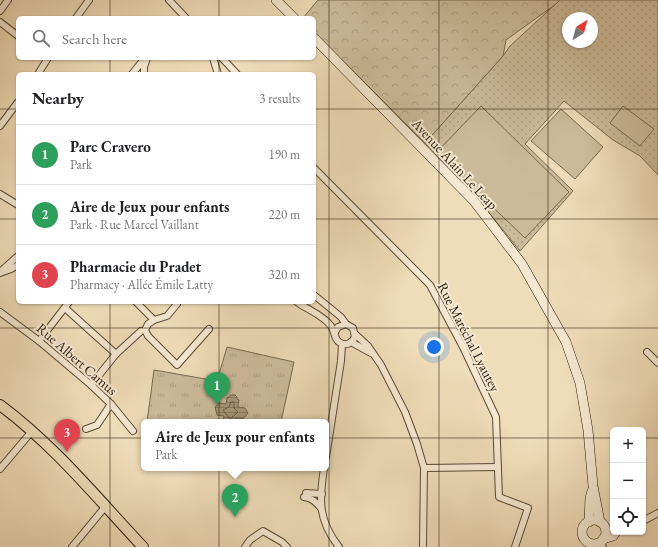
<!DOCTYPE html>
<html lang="en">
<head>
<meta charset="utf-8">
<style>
	:root { --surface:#fff; --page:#f6f6f6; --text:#202124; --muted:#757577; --line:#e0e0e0; --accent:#ea580c }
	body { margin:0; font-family:"EB Garamond",serif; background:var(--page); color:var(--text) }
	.controls { position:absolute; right:12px; bottom:12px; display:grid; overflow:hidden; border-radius:6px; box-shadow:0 1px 3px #0004 }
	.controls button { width:36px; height:36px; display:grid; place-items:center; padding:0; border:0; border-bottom:1px solid var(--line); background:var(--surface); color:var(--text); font:20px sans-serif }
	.compass { position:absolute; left:562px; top:12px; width:36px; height:36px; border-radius:50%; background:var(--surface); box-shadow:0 1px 3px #0004; rotate:36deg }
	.you { position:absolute; left:434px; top:347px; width:14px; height:14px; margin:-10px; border:3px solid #fff; border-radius:50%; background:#1a73e8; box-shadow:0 0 0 6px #1a73e833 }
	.badge { display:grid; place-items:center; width:26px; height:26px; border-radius:50%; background:var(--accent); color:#fff; font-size:13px; font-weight:700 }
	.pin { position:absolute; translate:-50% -33px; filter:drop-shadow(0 1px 2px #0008) }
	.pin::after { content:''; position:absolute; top:21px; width:14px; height:12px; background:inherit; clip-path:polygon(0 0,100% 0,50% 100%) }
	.popup { position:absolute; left:141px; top:419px; width:188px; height:52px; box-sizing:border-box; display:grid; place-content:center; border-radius:6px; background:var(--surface); filter:drop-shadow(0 1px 3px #0005); font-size:13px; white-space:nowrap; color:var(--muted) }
	.popup b { font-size:15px; color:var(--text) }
	.popup::after { content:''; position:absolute; left:50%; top:100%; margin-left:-8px; border:8px solid transparent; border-top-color:var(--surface) }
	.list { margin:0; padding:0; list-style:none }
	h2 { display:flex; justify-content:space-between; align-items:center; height:52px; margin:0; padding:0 16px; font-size:17px }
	h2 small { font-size:13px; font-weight:400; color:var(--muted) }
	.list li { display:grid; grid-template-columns:26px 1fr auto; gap:12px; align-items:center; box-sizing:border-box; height:60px; padding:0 16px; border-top:1px solid var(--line) }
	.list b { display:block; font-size:15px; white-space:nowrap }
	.list p { margin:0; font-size:13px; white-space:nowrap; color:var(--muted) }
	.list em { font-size:13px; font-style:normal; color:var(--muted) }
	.icon { flex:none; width:22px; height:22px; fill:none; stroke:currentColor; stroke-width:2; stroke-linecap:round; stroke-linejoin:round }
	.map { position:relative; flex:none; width:658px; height:547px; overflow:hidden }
	.search { position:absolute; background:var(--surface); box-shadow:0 1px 3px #0004; left:16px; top:16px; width:300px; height:44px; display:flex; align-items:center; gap:10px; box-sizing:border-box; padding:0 14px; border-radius:6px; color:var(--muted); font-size:15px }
	.panel { position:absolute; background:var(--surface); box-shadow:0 1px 3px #0004; left:16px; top:72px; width:300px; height:232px; border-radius:6px }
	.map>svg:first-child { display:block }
	.grass { fill:url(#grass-dots); stroke:#786a51; fill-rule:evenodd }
	.forest { fill:url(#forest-crowns); stroke:#786a51 }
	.park { fill:url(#park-tufts); stroke:#786a51 }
	.pitch { fill:#ccbb9a; stroke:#786a51 }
	.water { fill:url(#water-rules); stroke:#74654e }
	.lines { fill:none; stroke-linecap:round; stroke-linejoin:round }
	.shore { stroke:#675842; stroke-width:1 }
	.street-casing { stroke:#574934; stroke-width:8 }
	.secondary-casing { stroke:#241808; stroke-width:10 }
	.primary-casing { stroke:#241808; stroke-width:12 }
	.street { stroke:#f5e8d1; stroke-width:6 }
	.secondary { stroke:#f5e8d1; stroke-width:9 }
	.primary { stroke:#efdcb8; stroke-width:10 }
	.grid { fill:none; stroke:#241808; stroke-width:1; stroke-opacity:0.55 }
	.labels { text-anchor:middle; stroke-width:4; stroke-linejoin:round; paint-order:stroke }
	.street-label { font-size:14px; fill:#241808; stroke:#f5e8d1 }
</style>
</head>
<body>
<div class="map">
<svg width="658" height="547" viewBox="0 0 658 547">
	<defs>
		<pattern id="grass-dots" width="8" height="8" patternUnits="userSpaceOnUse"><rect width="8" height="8" fill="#ccbb9a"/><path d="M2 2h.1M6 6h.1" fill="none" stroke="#afa083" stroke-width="1.8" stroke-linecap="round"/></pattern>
		<pattern id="forest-crowns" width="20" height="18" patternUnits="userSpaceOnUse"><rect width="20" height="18" fill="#ccbb9a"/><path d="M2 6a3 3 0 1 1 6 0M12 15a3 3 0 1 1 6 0" fill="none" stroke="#afa083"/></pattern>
		<pattern id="park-tufts" width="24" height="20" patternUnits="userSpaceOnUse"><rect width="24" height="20" fill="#ccbb9a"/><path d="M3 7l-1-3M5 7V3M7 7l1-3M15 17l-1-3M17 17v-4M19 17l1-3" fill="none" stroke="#afa083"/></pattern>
		<pattern id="water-rules" width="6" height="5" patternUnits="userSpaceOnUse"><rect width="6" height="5" fill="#aa997c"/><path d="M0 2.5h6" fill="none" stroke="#8a7c64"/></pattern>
	</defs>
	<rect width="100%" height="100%" fill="#efdcb8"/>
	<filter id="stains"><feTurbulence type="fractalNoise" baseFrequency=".005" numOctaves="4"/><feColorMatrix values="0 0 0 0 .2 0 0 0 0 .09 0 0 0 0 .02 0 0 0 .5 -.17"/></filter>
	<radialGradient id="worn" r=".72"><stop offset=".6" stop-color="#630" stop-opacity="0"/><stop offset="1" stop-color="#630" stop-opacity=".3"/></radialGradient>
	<path class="grass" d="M560,0H658V175L640,156L613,140L564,101L525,144L573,191L520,251L478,199L425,143L503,56L510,46ZM568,18H592V42H568Z"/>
	<polygon class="forest" points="318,0 560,0 556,4 506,40 503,56 425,143 314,32 314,18 303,18"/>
	<polygon class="park" points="227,347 294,362 281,422 147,422 154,370 217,381"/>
	<g class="pitch">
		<polygon points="481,106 569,192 525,238 436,153"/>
		<polygon points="623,106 654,129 640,146 610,123"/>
		<polygon points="561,109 603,147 575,179 531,141"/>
	</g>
	<polygon class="water" points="231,395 235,395 237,397 237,399 239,400 238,407 245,408 248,413 243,419 236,418 235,422 223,422 224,416 217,415 215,407 219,403 226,404 227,398"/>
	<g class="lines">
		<polygon class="shore" points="231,402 234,402 234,408 238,412 230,419 223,410 229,407"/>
		<g class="street-casing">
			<g id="street">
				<polyline points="169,0 186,18"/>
				<polyline points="0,11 8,0"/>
				<polyline points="76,18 89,0"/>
				<polyline points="0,22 18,36"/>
				<polyline points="213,58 218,74"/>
				<polyline points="222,58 237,74"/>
				<polyline points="38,74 48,58"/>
				<polyline points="132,74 145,58"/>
				<polyline points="144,74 144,67 147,58"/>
				<polyline points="0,126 18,102"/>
				<polyline points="314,168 430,285 463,347 496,417 499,497 528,508 515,547"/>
				<polyline points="0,194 18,205"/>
				<polyline points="0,272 18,256"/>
				<polyline points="0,273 11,269 18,265"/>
				<polyline points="136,302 154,320 167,316 177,304"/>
				<path d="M297,302C308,310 323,315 331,326C335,331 334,339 339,342C346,347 352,343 355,337L353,328L346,324L341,317L314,295"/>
				<polyline points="65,308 116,354"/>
				<polyline points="0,312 39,341 91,385 111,404 133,431"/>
				<polyline points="154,320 148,324 145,330 148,336 177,365 209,329"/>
				<polyline points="335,332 338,327 346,324"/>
				<polyline points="355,334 368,346 381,365 405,412 417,444 424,468 423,547"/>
				<polyline points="39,341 69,302"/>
				<polyline points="351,342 371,353"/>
				<polyline points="647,352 658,363"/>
				<polyline points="91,385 116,354 141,331"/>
				<polyline points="86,429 97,425 111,404"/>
				<polyline points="326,457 341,361 342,344"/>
				<path d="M324,468C319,501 318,520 339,547"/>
				<polyline points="424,468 498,467"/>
				<polyline points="0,469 33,430"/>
				<polyline points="306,493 322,494"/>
				<path d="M304,497C312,498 316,502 321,508"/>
				<polyline points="643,521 658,513"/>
				<polyline points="601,542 603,547"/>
				<polyline points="72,547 105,507"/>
				<polyline points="245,547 250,540 263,531 282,542 287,547"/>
			</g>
		</g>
		<g class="secondary-casing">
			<g id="secondary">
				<polyline points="276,0 294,18"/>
				<polyline points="314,38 474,201 522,264 566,342 580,383 588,430 593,486 600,522"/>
				<circle cx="594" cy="532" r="12"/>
				<polyline points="589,522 590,498 592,491"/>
				<polyline points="603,539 613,536 616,532"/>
			</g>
		</g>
		<g class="primary-casing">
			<path id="primary" d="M0,405C54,445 97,498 143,547"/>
		</g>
		<use href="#street" class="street"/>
		<use href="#secondary" class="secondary"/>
		<use href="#primary" class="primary"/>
	</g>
	<path class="grid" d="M110,0V18M219,0V18M329,0V547M439,0V547M548,0V547M110,58V74M219,58V74M0,109H18M314,109H658M0,219H18M314,219H658M110,302V547M219,302V547M0,328H658M0,438H613M643,438H658"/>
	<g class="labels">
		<g class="street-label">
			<text transform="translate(455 164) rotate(47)" y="5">Avenue Alain Le Leap</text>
			<text transform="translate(469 337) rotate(63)" y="5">Rue Maréchal Lyautey</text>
			<text transform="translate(77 359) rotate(41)" y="5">Rue Albert Camus</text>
		</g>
	</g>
	<rect width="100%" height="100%" filter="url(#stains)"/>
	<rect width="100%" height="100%" fill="url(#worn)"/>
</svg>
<div class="controls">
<button>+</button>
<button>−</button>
<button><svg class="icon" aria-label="locate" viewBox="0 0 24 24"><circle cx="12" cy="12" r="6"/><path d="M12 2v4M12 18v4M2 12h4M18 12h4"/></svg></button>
</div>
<svg class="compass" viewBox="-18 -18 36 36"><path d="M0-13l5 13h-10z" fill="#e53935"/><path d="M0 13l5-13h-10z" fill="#757577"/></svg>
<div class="you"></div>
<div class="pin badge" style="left:217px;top:405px;background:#2e9e5b">1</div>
<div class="pin badge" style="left:235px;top:517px;background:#2e9e5b">2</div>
<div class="popup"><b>Aire de Jeux pour enfants</b>Park</div>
<div class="pin badge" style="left:67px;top:452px;background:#e0444e">3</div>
<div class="search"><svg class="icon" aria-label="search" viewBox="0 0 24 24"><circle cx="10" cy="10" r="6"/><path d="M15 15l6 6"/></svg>Search here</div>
<section class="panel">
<h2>Nearby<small>3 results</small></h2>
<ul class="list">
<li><span class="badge" style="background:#2e9e5b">1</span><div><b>Parc Cravero</b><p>Park</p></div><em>190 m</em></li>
<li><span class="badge" style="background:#2e9e5b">2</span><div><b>Aire de Jeux pour enfants</b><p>Park · Rue Marcel Vaillant</p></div><em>220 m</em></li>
<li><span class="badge" style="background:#e0444e">3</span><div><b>Pharmacie du Pradet</b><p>Pharmacy · Allée Émile Latty</p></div><em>320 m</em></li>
</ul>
</section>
</div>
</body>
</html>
